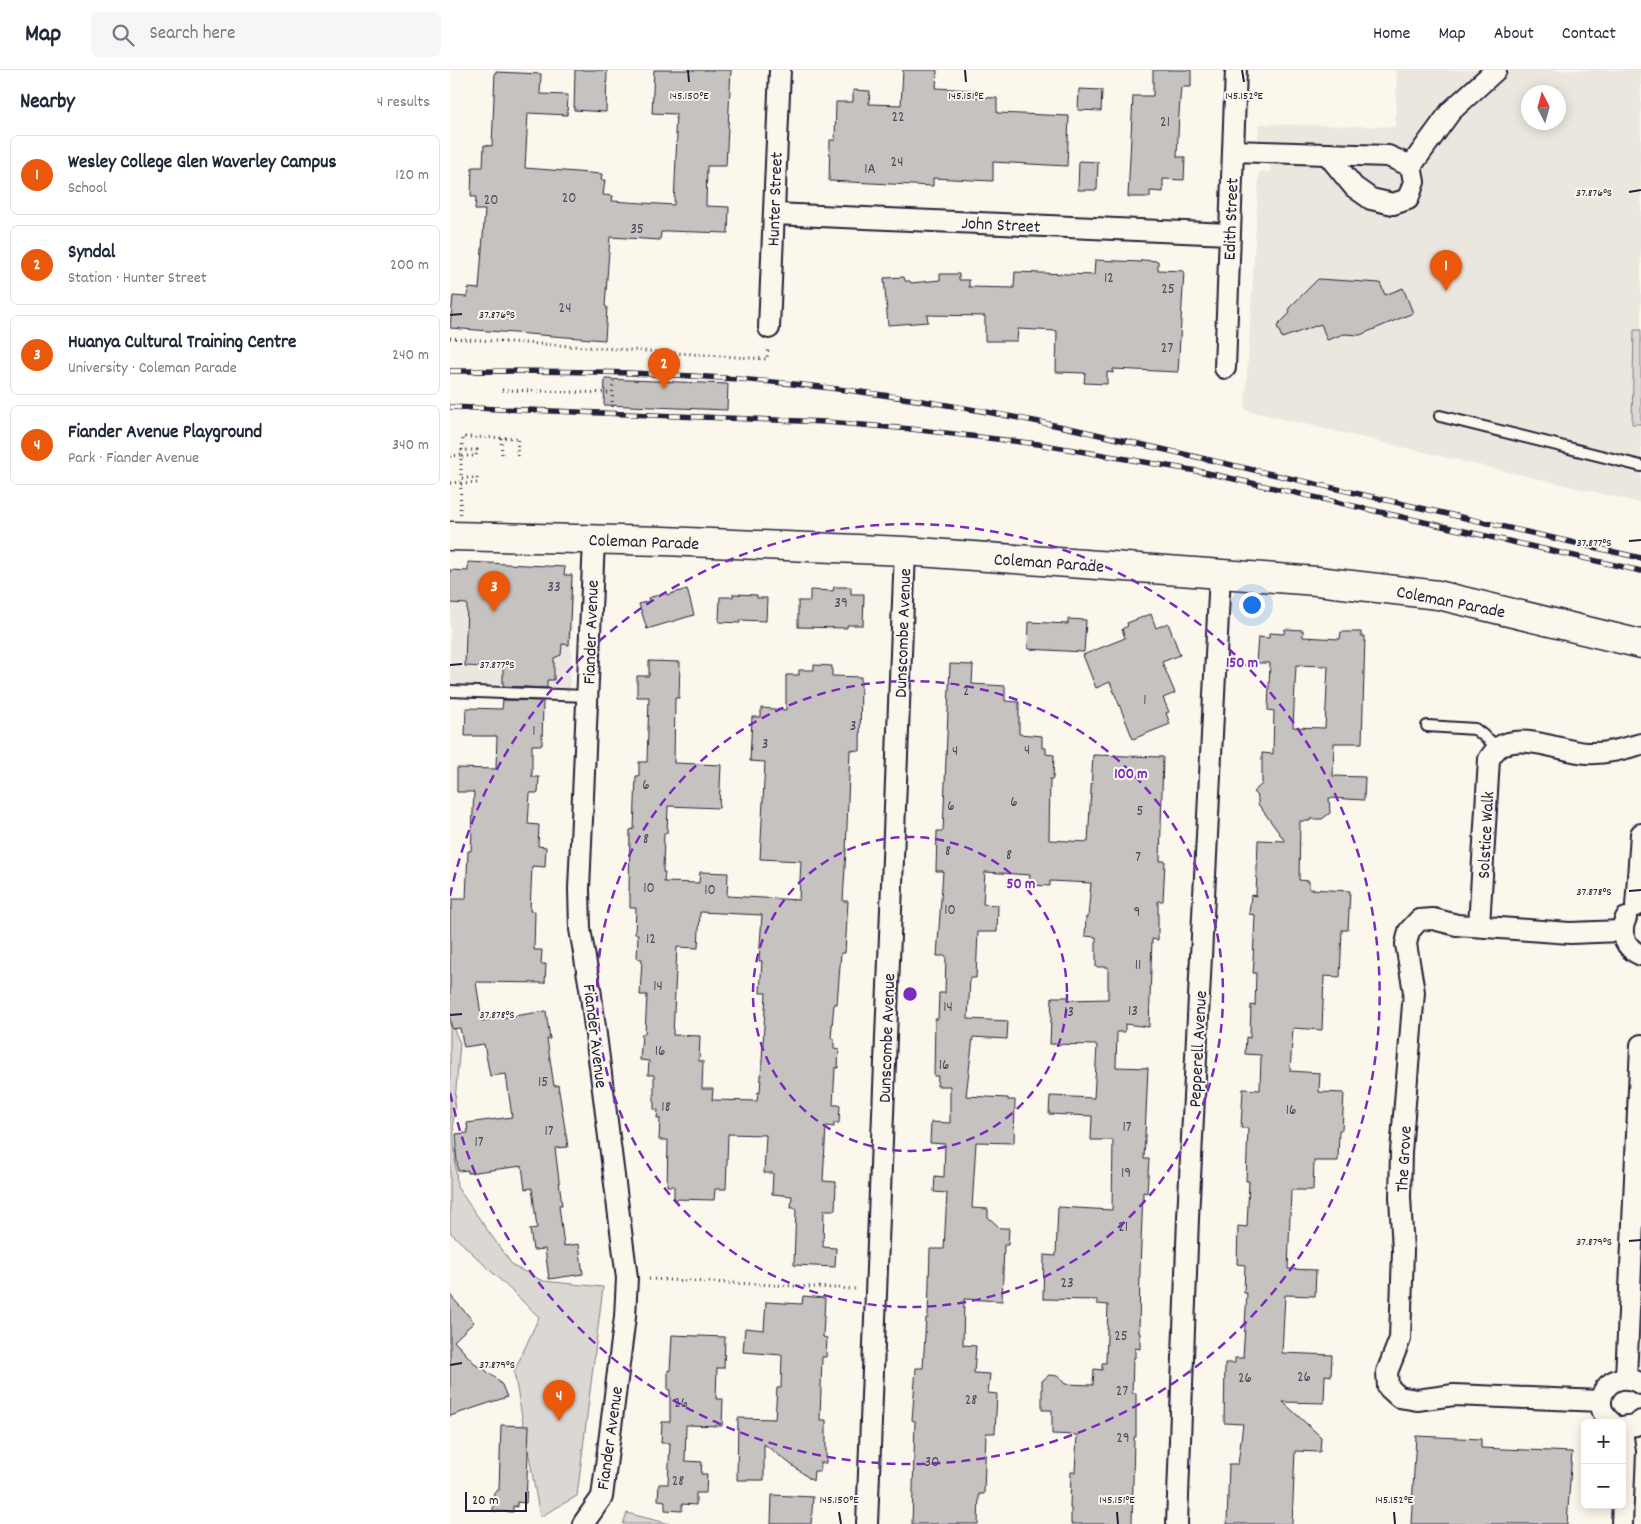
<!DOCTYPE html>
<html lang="en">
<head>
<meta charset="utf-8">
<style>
	:root { --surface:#fff; --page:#f6f6f7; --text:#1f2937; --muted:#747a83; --line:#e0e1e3; --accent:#ea580c }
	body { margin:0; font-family:Dekko,sans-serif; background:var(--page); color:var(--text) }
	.controls { position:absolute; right:15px; bottom:15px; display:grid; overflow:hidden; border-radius:8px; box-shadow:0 2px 12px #0003 }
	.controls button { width:45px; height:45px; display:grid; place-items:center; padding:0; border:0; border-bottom:1px solid var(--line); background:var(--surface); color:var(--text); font:25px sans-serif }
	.compass { position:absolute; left:1071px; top:15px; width:45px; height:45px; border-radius:50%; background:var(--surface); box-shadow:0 2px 12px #0003; rotate:354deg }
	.scale { position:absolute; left:15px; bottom:12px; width:62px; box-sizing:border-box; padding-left:5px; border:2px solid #22223b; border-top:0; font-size:14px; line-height:18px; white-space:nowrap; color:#22223b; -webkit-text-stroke:4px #fbf7ec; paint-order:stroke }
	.you { position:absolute; left:801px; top:534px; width:18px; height:18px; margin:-12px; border:4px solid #fff; border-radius:50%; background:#1a73e8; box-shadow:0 0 0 8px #1a73e833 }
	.badge { display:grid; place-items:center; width:32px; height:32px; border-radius:50%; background:var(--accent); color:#fff; font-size:16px; font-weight:700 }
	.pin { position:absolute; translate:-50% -41px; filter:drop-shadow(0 1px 2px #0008) }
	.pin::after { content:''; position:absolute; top:26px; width:18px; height:15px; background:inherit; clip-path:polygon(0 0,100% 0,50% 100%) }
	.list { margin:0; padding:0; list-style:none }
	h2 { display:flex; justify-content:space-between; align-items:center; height:65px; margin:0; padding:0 20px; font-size:21px }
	h2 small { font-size:16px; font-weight:400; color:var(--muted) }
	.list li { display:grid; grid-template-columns:32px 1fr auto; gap:15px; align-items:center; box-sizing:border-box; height:80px; margin:0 10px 10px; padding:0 10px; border:1px solid var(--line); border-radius:8px }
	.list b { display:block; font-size:19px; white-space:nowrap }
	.list p { margin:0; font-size:16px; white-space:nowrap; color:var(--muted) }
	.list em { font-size:16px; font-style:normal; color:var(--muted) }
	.icon { flex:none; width:28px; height:28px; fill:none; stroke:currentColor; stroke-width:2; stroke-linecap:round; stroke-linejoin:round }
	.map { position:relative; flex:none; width:1191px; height:1454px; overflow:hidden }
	header { display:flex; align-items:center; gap:30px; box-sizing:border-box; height:70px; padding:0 25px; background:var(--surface); border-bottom:1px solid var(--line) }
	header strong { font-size:24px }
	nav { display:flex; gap:28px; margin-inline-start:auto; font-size:18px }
	.search { width:350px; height:45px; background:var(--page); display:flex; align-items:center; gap:12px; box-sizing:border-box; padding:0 18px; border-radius:8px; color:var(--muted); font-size:19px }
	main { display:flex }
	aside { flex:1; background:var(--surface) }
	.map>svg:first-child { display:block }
	.built { fill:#ebe7df; fill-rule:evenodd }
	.green { fill:#dbd8d3; stroke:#7e7d87 }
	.building { fill:#c6c2c0; stroke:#22223b; fill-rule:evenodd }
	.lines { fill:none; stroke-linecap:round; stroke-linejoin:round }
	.lane-casing { stroke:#22223b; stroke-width:14 }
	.street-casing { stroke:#22223b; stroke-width:24 }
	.secondary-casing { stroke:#22223b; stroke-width:31 }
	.path { stroke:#22223b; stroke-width:3; stroke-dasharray:1 4; stroke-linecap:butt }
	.lane { stroke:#fbf7ec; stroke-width:10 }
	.street { stroke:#fbf7ec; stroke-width:20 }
	.secondary { stroke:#fbf7ec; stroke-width:28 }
	.rail-casing { stroke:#22223b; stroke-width:5.5 }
	.rail { stroke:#fbf7ec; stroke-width:4; stroke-dasharray:11; stroke-linecap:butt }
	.ticks { fill:none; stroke:#22223b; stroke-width:2 }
	.ring { fill:none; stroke:#7b2cbf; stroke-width:2.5; stroke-dasharray:9 6 }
	.labels { text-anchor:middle; stroke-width:4; stroke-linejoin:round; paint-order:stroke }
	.number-label { font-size:15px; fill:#4b4a5c }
	.street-label { font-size:18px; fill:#22223b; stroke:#fbf7ec }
	.ticks-label { font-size:12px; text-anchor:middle; fill:#22223b; stroke:#fbf7ec; stroke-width:4; stroke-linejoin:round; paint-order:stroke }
	.centre { fill:#7b2cbf; stroke:#fbf7ec; stroke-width:2.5 }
	.ring-label { font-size:15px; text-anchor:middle; font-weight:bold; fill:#7b2cbf; stroke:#fbf7ec; stroke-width:4; stroke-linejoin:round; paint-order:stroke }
</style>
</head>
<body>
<header>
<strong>Map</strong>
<div class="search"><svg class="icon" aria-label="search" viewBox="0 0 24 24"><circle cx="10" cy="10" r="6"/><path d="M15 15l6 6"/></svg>Search here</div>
<nav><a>Home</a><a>Map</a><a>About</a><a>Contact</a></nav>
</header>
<main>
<aside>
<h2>Nearby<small>4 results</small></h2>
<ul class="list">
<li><span class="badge">1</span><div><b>Wesley College Glen Waverley Campus</b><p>School</p></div><em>120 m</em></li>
<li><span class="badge">2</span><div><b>Syndal</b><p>Station · Hunter Street</p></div><em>200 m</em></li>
<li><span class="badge">3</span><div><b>Huanya Cultural Training Centre</b><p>University · Coleman Parade</p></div><em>240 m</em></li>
<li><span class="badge">4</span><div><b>Fiander Avenue Playground</b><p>Park · Fiander Avenue</p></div><em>340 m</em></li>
</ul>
</aside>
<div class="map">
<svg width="1191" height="1454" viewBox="0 0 1191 1454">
	<rect width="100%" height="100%" fill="#fbf7ec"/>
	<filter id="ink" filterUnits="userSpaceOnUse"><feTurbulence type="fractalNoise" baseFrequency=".02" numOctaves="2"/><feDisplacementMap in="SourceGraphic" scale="10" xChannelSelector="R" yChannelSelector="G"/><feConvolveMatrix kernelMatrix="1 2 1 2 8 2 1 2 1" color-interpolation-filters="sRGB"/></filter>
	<g filter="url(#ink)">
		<g class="built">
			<path d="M947,0H1191V433L795,340L809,102H820L821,83V74L808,71L809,54L945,57ZM1078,22H1108V52H1078Z"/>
			<polygon points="0,503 123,507 120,621 0,617"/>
		</g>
		<g class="green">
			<polygon points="1184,260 1191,260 1191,354 1182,354"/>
			<polygon points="0,951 10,973 3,1053 7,1117 63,1196 93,1211 153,1217 127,1426 90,1447 64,1302 89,1247 0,1162"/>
			<polygon points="177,1443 220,1454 173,1454"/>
		</g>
		<g class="building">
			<polygon points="125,0 157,0 156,42 124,40"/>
			<polygon points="204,0 281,0 276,96 257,96 256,136 279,137 278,163 217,161 217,162 211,162 210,170 160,167 155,236 157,237 155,270 0,258 3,226 17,227 18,218 29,219 35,140 25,140 26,127 21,127 22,97 33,97 34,75 42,76 45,2 91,4 90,24 118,25 117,45 78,43 75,98 152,104 151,110 155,110 153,125 163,126 162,131 224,135 227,64 225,64 226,44 202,43"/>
			<polygon points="453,0 487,0 486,18 523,20 523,27 547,28 547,43 619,46 617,96 543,92 543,111 483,108 483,116 379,111 380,70 385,70 386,32 403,32 403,20 420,21 419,34 451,35"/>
			<polygon points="703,0 741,0 741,17 731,17 729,43 727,87 735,87 734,110 713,109 713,122 700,121 700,127 678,127 683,26 703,26"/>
			<polygon points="629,19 652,20 651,41 628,40"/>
			<polygon points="629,91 648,92 647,120 628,120"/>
			<polygon points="645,190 691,192 691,190 708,191 708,200 734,201 728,302 663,299 663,303 657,302 657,314 634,313 635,303 606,302 607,261 568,259 567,271 535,271 535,246 477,245 478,252 438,255 434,208 454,207 455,211 460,211 461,213 490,210 490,204 509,204 509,210 519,210 519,217 564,218 565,202 644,205"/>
			<polygon points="868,209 930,213 935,225 953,218 963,243 910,265 894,264 877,270 871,254 832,268 827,256 840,243 839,238"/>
			<polygon points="155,309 278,314 277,340 154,335"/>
			<polygon points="18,492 115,497 114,505 122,505 119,575 112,574 111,585 104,588 104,610 97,610 97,618 53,616 53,598 15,596 17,534 0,533 0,500 18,501"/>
			<polygon points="384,517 401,517 401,524 414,524 413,555 397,555 397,558 348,557 348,531 360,531 360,520 383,521"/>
			<polygon points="237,519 244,545 197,559 189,534 199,531 198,528 216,523 217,525"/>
			<polygon points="283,524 307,525 307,528 317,528 316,551 290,550 290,553 269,552 270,527 283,527"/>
			<polygon points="701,544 706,558 718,553 730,585 712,592 725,623 713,628 719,642 716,643 720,654 683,669 660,612 646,618 633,585 675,568 672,559 678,556 677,553"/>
			<polygon points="618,549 636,550 634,582 578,579 579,552 618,554"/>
			<path d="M835,559L853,560V567L890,569L891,562H911V566H915L912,673H884L883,706L915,707L914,730L879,728L880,743L872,749H860V751H850L849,810L859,811V819L900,821L898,860H892L890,907L874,906L872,960L843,958L840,1001L870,1003L869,1022L894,1023L892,1060H889L888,1091H864L863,1120H841L838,1199L866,1200L865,1226L835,1225L832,1283L882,1285L881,1306L875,1305L874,1333L833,1332L871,1367L870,1382L845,1381L842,1454H777L779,1394H788L793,1354L774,1353L775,1293H785V1288H793L797,1223H794L795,1195L787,1194L788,1156L797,1157L799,1111H796L798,1058H791L793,1019L810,1020L811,985L795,984L796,967L800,968L801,935L805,936L806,903H803L804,891H803L805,845L799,844L801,825L806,826L808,770L835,771L808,734V727L803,722L812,714V683L823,684L824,641L818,640L820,593H806L808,567L819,568V563L834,564ZM846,595L878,596L875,658L843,657Z"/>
			<path d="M199,591L230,592L229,628H225L224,693L271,695L269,738L218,736L217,763H214L213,802H215L214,812L249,813L250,802L278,803L277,826L349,830L351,791L310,789L315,692L300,691L302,647H311V638L336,640V605H349V600H364V595L382,596V606L411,607L410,681L400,680L396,781L393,831H398L395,883H391L387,934H384L381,968L384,969V978L389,979L388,998H385L383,1035H390L389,1053H384V1057L376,1056L373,1111L386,1112L385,1140H374L373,1177L386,1178L385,1197L344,1195L346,1138H341L342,1126L322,1124L323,1103H314L316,1065L278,1064L276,1119H265L264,1130L224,1129V1116H217L218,1070H209L210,1048H207L208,1040L204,1039V1005H198L199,991L190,990L192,964H195L197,925H190L192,889H187L188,864H185L186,838H180V824H179L180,760L184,759L186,706H189V692H197L199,627H187V606H199ZM250,842L312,845L309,891H312L310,923H316L310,1023L308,1022L307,1031L262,1030L263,1019H252L253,991H249L250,966L223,965L227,877L248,878Z"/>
			<polygon points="500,594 523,595 522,614 555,616 555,631 569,632 569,664 592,666 592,678 596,678 596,684 604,685 603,709 600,709 599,770 638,772 643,685 713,687 710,791 715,791 713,831 708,831 708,870 702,869 699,957 675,954 675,962 667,962 666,997 698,998 694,1089 699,1089 697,1123 693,1122 690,1199 689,1263 690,1263 690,1279 685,1278 685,1288 683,1288 682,1323 686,1323 686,1367 684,1367 682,1454 621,1454 621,1438 620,1438 621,1402 625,1402 627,1365 602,1364 602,1340 592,1340 592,1311 599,1305 608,1306 615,1314 643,1315 644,1299 652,1300 652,1293 656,1293 658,1235 647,1234 647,1230 593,1229 594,1185 606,1186 608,1137 662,1140 663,1070 641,1070 642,1046 599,1044 600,1026 644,1028 647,975 600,974 602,927 619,927 619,930 658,929 658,897 646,897 646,867 635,866 636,847 638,847 641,813 600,811 600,816 579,815 580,805 535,802 533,834 548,835 547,862 528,862 526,908 520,908 518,949 558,951 557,969 523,967 516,1026 558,1028 558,1030 565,1030 564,1073 526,1072 522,1138 538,1139 538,1147 550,1158 559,1158 558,1175 554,1175 552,1231 514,1229 513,1275 526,1276 524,1303 540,1304 538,1323 547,1324 545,1363 536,1363 534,1424 529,1424 528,1454 462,1454 465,1351 462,1350 466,1298 473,1298 476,1248 478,1248 480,1179 494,1179 497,1123 484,1122 485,1106 494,1107 495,1074 480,1073 481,1052 500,1053 500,1016 487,1016 488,1006 484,1006 485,949 488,949 489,923 495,923 496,886 487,886 493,801 486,801 487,761 493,761"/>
			<polygon points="53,630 93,631 92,675 82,675 82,707 89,707 88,723 80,723 78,754 89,755 88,776 96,777 95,797 82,796 80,841 85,842 84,880 92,880 91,894 96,894 95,913 26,912 32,951 96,941 100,969 97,969 104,1016 108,1015 118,1077 105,1078 112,1135 109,1135 114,1176 129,1174 133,1204 99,1209 95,1179 83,1180 80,1159 87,1158 82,1118 75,1119 72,1096 18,1103 18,1100 8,1101 6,1081 7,1077 6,1064 18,1063 17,1053 62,1047 56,1004 40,1006 34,974 14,977 10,958 2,959 0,949 0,839 2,839 2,829 16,829 18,781 21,781 24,722 7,722 7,698 46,699 47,666 15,666 16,638 52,639"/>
			<polygon points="0,1225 24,1252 4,1271 28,1297 32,1295 37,1302 46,1308 52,1315 57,1327 0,1346"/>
			<polygon points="353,1226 375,1228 373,1267 377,1268 376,1287 372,1287 370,1350 376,1350 376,1393 370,1393 370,1401 364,1401 363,1411 314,1374 314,1410 287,1410 288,1348 325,1349 327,1318 331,1318 332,1285 293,1282 295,1258 314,1260 316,1232 352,1234"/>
			<polygon points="222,1265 275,1267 274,1298 267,1298 266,1329 273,1329 272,1356 236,1355 235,1391 252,1392 251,1404 257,1404 256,1423 246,1423 246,1435 232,1434 232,1441 215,1440 215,1431 208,1430 209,1414 218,1414 220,1373 211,1373 212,1352 220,1352 220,1320 218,1320 218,1300 220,1301"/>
			<polygon points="51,1355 79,1356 76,1433 67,1432 67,1437 63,1436 63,1442 43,1441 44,1422 49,1420"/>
			<polygon points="966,1366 1031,1369 1031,1378 1122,1382 1117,1454 961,1454"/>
			<polygon points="322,1425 363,1427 361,1454 321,1454"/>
		</g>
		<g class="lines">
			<g class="lane-casing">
				<g id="lane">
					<polyline points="990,346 1191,396"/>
					<polyline points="0,621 138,626"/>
					<polyline points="977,656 1025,659 1048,677"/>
				</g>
			</g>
			<g class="street-casing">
				<g id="street">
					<polyline points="783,81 938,86 961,96"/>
					<polyline points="877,84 904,117 921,129 943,134 958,129 964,112 961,96 1001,41 1046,0"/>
					<polyline points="324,144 779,164"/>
					<polyline points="319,258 330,0"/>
					<polyline points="775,298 786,0"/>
					<polyline points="1186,836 1191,764"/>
					<path d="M1176,848C1168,863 1176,879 1191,885"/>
					<path d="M1029,856L1039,689C1042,685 1045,680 1049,677C1072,662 1113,682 1137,683C1156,684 1173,679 1191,674"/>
					<polyline points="1176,1308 1191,975"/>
					<polyline points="1151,1331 1004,1325 967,1330 949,1327 938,1317 937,1302 950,1269 953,1181 950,1127 951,1082 964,922 956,874 959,861 969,850 983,849 1007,855 1120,863 1172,861"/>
					<path d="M1162,1353C1135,1332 1162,1295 1191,1314"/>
					<polyline points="1172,1357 1186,1355 1191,1351"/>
					<polyline points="133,1454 152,1427 175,1247 177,1208 140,918 130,859 129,819 144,470"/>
					<polyline points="417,1454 455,481"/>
					<polyline points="727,1454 738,1148 770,504"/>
					<polyline points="1172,1454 1175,1382 1172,1359"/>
				</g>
			</g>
			<g class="secondary-casing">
				<polyline id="secondary" points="0,466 214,471 455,481 867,511 988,525 1191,574"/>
			</g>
			<g class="path">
				<polyline points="0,268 317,289 318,278"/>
				<polyline points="52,320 162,323"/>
				<polyline points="162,337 163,307"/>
				<polyline points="51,368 52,386"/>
				<polyline points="0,386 11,385"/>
				<polyline points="0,413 11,412"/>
				<polyline points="10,444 11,414 27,413 27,408 11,408 11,386 26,386 27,380 12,380 13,367 68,368 67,387"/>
				<polyline points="199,1209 406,1219"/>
			</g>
			<use href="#lane" class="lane"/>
			<use href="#street" class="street"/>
			<use href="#secondary" class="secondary"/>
			<g class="rail-casing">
				<g id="rail">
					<path d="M0,301C86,301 172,301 257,307C382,314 506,334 628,360L1191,488"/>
					<polyline points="0,337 376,352 461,359 588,374 753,402 1191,501"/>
				</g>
			</g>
			<use href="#rail" class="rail"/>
		</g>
	</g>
	<path class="ticks" d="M238,0L239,12M515,0L516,12M792,0L794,12M1179,122L1191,120M0,245L12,244M1179,471L1191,470M0,595L12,594M1179,821L1191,820M0,945L12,944M1179,1171L1191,1170M0,1295L12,1293M389,1442L391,1454M667,1442L668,1454M944,1442L945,1454"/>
	<g class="ring">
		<circle cx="460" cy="924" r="157"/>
		<circle cx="460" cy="924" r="313"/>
		<path d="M0 826A470 470 0 1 1 0 1022"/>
	</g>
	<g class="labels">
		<g class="number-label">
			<text x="448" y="51">22</text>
			<text x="715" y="56">21</text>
			<text x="447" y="96">24</text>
			<text x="420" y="103">1A</text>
			<text x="119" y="132">20</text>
			<text x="41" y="134">20</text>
			<text x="187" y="163">35</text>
			<text x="659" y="212">12</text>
			<text x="718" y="223">25</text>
			<text x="115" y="242">24</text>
			<text x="717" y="282">27</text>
			<text x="104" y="521">33</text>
			<text x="391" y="537">39</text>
			<text x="516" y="625">2</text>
			<text x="695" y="634">1</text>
			<text x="403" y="660">3</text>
			<text x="84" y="665">1</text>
			<text x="315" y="678">3</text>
			<text x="577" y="684">4</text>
			<text x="505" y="685">4</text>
			<text x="196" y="719">6</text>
			<text x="564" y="736">6</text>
			<text x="501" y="740">6</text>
			<text x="690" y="745">5</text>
			<text x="196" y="773">8</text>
			<text x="498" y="785">8</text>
			<text x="559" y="789">8</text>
			<text x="688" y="791">7</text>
			<text x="199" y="822">10</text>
			<text x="260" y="824">10</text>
			<text x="500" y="844">10</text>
			<text x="687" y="846">9</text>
			<text x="201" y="873">12</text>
			<text x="688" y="899">11</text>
			<text x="208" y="920">14</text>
			<text x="498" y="941">14</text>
			<text x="683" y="945">13</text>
			<text x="619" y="946">13</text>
			<text x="210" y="985">16</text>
			<text x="494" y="999">16</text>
			<text x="93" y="1016">15</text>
			<text x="216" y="1041">18</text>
			<text x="841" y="1044">16</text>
			<text x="677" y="1061">17</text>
			<text x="99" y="1065">17</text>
			<text x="29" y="1076">17</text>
			<text x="676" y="1107">19</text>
			<text x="673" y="1161">21</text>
			<text x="617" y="1217">23</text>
			<text x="671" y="1270">25</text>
			<text x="854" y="1311">26</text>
			<text x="795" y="1312">26</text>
			<text x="672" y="1325">27</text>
			<text x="521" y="1334">28</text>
			<text x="231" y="1337">26</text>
			<text x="673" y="1372">29</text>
			<text x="482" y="1396">30</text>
			<text x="228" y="1415">28</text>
		</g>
		<g class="street-label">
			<text transform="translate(324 129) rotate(-88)" y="6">Hunter Street</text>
			<text transform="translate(780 149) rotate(-88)" y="6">Edith Street</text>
			<text transform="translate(551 154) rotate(3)" y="6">John Street</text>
			<text transform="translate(194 471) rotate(2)" y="6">Coleman Parade</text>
			<text transform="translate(599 492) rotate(4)" y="6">Coleman Parade</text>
			<text transform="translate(1001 531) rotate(11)" y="6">Coleman Parade</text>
			<text transform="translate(140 562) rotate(-88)" y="6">Fiander Avenue</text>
			<text transform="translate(452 563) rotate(-88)" y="6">Dunscombe Avenue</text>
			<text transform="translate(1035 765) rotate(-87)" y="6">Solstice Walk</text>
			<text transform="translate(146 966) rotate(83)" y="6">Fiander Avenue</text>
			<text transform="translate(436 968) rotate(-88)" y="6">Dunscombe Avenue</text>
			<text transform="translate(747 979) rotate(-87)" y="6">Pepperell Avenue</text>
			<text transform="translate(953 1089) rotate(-87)" y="6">The Grove</text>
			<text transform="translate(159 1368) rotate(-82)" y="6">Fiander Avenue</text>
		</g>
	</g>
	<g class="ticks-label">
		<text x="239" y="29">145.150°E</text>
		<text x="516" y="29">145.151°E</text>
		<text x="794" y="29">145.152°E</text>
		<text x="1144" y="126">37.876°S</text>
		<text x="47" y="248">37.876°S</text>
		<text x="1144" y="476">37.877°S</text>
		<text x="47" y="598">37.877°S</text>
		<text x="1144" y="825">37.878°S</text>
		<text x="47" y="948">37.878°S</text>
		<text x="1144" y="1175">37.879°S</text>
		<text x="47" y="1298">37.879°S</text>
		<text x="389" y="1433">145.150°E</text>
		<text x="667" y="1433">145.151°E</text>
		<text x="944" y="1433">145.152°E</text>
	</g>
	<circle cx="460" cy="924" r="8" class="centre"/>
	<g class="ring-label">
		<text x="792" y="597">150 m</text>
		<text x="681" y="708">100 m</text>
		<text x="571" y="818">50 m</text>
	</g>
</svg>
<div class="controls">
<button>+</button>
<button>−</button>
</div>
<svg class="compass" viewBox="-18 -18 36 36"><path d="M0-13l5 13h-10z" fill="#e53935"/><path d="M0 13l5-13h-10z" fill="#747a83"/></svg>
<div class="scale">20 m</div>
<div class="you"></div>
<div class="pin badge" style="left:996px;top:221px">1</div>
<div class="pin badge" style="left:214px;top:319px">2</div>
<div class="pin badge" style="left:44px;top:542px">3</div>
<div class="pin badge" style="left:109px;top:1351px">4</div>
</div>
</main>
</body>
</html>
